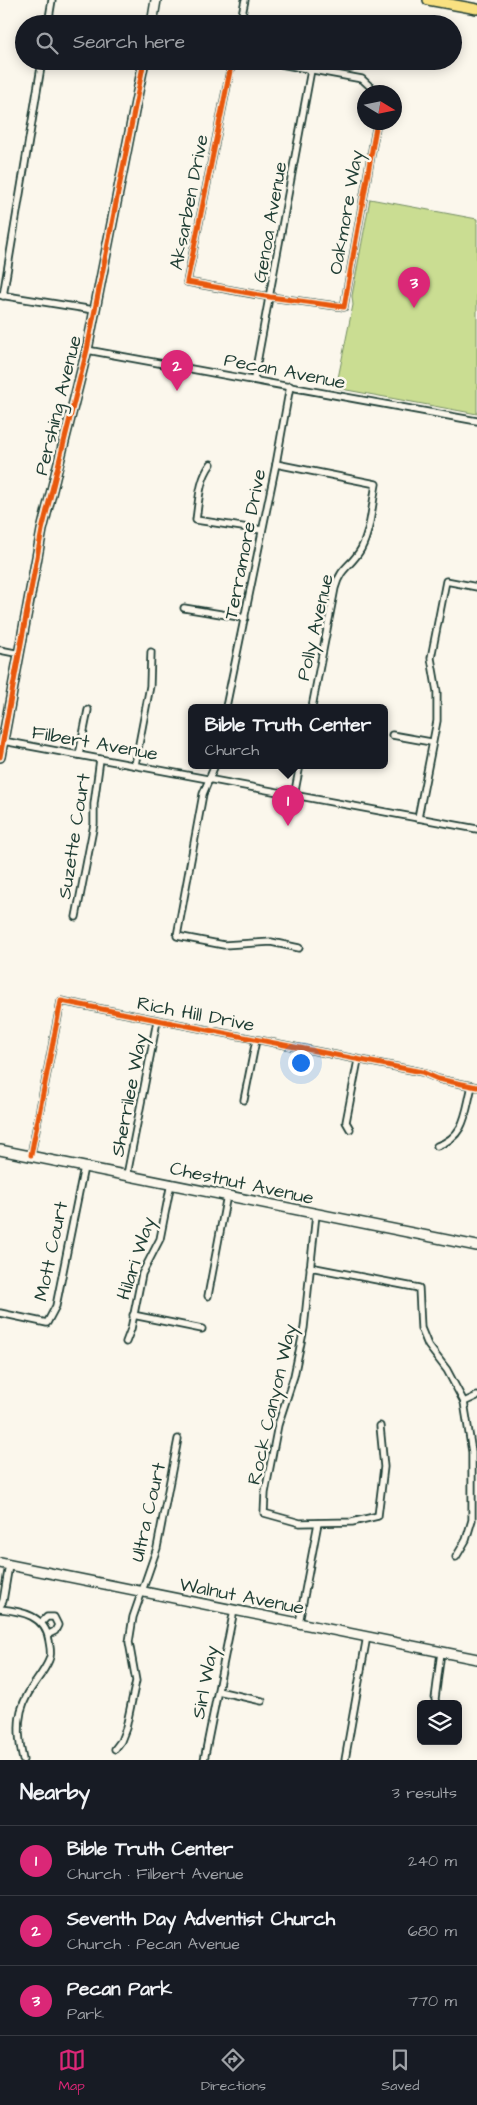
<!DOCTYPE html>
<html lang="en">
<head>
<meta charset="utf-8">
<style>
	:root { --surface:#171b24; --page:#242831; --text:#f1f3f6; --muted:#9ea1a6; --line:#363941; --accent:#db2777 }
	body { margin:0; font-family:"Architects Daughter",sans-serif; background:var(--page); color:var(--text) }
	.controls { position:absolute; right:15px; bottom:15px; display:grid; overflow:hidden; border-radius:8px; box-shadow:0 2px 12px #0003 }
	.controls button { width:45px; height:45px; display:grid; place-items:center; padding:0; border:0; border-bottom:1px solid var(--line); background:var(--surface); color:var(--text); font:25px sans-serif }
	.compass { position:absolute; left:357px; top:85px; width:45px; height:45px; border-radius:50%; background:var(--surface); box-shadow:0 2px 12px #0003; rotate:100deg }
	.you { position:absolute; left:300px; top:1062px; width:18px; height:18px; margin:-12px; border:4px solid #fff; border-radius:50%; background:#1a73e8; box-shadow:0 0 0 8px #1a73e833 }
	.badge { display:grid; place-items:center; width:32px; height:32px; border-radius:50%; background:var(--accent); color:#fff; font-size:16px; font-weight:700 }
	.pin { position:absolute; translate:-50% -41px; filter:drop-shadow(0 1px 2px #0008) }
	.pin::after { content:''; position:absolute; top:26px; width:18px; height:15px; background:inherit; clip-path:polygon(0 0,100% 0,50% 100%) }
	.popup { position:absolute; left:188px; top:704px; width:200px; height:65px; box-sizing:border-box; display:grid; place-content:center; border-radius:8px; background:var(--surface); filter:drop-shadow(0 1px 4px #0005); font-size:16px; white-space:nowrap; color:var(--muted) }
	.popup b { font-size:19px; color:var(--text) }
	.popup::after { content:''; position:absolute; left:50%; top:100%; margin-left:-10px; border:10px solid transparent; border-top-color:var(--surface) }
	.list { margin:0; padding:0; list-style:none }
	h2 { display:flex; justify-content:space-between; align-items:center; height:65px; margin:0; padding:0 20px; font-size:21px }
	h2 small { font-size:16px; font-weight:400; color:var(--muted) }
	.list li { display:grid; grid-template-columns:32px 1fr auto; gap:15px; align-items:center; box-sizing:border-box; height:70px; padding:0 20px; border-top:1px solid var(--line) }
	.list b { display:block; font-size:19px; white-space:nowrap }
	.list p { margin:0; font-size:16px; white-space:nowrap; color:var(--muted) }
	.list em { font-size:16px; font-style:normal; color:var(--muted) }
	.icon { flex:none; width:28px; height:28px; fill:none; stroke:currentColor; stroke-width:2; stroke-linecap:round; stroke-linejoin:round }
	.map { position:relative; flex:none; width:477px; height:1760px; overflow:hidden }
	.search { position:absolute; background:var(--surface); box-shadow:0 2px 12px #0003; left:15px; right:15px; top:15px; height:55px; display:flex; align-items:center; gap:12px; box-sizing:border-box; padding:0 18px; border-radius:28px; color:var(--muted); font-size:19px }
	.sheet { height:275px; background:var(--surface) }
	nav { display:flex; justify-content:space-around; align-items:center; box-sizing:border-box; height:70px; border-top:1px solid var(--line); background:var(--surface); font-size:14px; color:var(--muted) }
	nav a { display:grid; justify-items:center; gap:2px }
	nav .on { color:var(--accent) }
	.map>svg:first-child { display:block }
	.green { fill:#cadd92; stroke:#748d63 }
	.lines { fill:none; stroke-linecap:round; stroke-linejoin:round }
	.street-casing { stroke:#1f3d34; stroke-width:9 }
	.secondary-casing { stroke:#1f3d34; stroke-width:12 }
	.primary-casing { stroke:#1f3d34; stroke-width:12 }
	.street { stroke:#fbf7ec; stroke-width:5.5 }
	.secondary { stroke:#fbf7ec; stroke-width:9 }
	.primary { stroke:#f9e181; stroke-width:9 }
	.cycleway-casing { stroke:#fbf7ec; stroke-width:8 }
	.cycleway { stroke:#e8590c; stroke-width:5 }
	.labels { text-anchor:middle; stroke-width:5; stroke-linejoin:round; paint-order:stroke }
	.street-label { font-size:19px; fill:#1f3d34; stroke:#fbf7ec }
</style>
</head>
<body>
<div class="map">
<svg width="477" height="1760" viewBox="0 0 477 1760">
	<rect width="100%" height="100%" fill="#fbf7ec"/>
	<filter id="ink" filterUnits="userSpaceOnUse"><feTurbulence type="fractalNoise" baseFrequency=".02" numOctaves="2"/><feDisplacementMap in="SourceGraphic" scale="10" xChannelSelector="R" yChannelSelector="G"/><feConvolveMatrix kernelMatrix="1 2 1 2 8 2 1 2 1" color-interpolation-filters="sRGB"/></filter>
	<g filter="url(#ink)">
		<polygon class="green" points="370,199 477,219 477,414 336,388 353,305 352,296"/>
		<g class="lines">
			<g class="street-casing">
				<g id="street">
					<polyline points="48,24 52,0"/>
					<polyline points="240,24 245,0"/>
					<polyline points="232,61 187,282 270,297 344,307 377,122"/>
					<polyline points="264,61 362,79 376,92"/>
					<polyline points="0,295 94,310"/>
					<polyline points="3,296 42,61"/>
					<polyline points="87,350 477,421"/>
					<polyline points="254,379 311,70"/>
					<path d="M211,464C199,480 199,500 196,520L262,530"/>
					<path d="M276,464L376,484C372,505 371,530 361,549C351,567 341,566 335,588L312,707"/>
					<polyline points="184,608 245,618"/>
					<polyline points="0,650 20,654"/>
					<polyline points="226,707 276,464 290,386"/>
					<polyline points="392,735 431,742"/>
					<polyline points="3,741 477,829"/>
					<polyline points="79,755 88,710"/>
					<polyline points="135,765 150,686 151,652"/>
					<polyline points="215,765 203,794 177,936 224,945 271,942 299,948"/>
					<polyline points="294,796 300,765"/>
					<polyline points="418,818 437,721 437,692 431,658 446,581 477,587"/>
					<polyline points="76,917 94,824 94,804 100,759"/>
					<polyline points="244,1100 256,1040"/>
					<polyline points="350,1129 346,1122 358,1060"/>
					<path d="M437,1146C466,1136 465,1113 472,1086"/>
					<polyline points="31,1155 61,1001 422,1072 438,1079 477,1087"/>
					<polyline points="127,1175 157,1021"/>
					<polyline points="316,1214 304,1328 294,1376 278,1425 265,1493 264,1513 300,1523 352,1522 378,1516 384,1467 380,1426"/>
					<polyline points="310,1267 419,1288 421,1328 428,1345 447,1370 464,1402 472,1452 472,1520 466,1540 456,1557"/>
					<polyline points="208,1296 227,1195"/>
					<polyline points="0,1313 47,1323 56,1306 84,1167"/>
					<polyline points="133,1315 202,1329"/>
					<polyline points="126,1342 131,1329 142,1274 160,1239 171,1183"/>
					<polyline points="464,1402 477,1396"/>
					<polyline points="0,1606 3,1601 9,1565"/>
					<path d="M0,1609C22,1611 46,1616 49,1641C50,1647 52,1654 49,1660C41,1679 27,1688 21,1711C17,1728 19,1743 23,1760"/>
					<polyline points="41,1623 47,1617 54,1617 58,1625 55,1631 49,1634"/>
					<polyline points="299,1623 318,1523"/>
					<polyline points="218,1691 262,1701"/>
					<polyline points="436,1704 435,1699 441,1652"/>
					<polyline points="115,1749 121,1741 126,1728 136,1681 129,1642 133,1617 157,1548 178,1439"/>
					<polyline points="204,1760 234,1610"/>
					<polyline points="345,1760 367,1636"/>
				</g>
			</g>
			<g class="secondary-casing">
				<g id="secondary">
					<polyline points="152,24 156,0"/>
					<polyline points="0,757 42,530 87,350 144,61"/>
					<polyline points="0,1150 477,1246"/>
					<polyline points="0,1563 477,1659"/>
				</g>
			</g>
			<g class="primary-casing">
				<polyline id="primary" points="428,0 477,9"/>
			</g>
			<use href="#street" class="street"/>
			<use href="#secondary" class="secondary"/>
			<use href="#primary" class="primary"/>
			<g class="cycleway-casing">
				<g id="cycleway">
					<polyline points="232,61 187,282 270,297 344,307 377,122"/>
					<polyline points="0,757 42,530 87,350 144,61"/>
					<polyline points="31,1155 61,1001 422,1072 438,1079 477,1087"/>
				</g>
			</g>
			<use href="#cycleway" class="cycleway"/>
		</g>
	</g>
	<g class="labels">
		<g class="street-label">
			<text transform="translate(188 202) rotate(-79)" y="7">Aksarben Drive</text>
			<text transform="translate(345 212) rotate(-80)" y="7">Oakmore Way</text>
			<text transform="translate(269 222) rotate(-80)" y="7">Genoa Avenue</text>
			<text transform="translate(285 370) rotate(11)" y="7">Pecan Avenue</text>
			<text transform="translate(57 405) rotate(-76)" y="7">Pershing Avenue</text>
			<text transform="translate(244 544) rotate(-79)" y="7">Terramore Drive</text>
			<text transform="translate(314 627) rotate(-77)" y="7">Polly Avenue</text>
			<text transform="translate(95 742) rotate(10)" y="7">Filbert Avenue</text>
			<text transform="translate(73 836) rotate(-81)" y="7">Suzette Court</text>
			<text transform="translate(196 1013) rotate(11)" y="7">Rich Hill Drive</text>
			<text transform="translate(128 1095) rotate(-79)" y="7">Sherrilee Way</text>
			<text transform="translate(242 1182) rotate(12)" y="7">Chestnut Avenue</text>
			<text transform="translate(50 1251) rotate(-78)" y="7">Mott Court</text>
			<text transform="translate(135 1258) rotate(-72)" y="7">Hilari Way</text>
			<text transform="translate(271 1404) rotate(-77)" y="7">Rock Canyon Way</text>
			<text transform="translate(147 1512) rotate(-77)" y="7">Ultra Court</text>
			<text transform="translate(242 1595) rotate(11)" y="7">Walnut Avenue</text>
			<text transform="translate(204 1682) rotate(-79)" y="7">Sirl Way</text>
		</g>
	</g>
</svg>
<div class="controls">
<button><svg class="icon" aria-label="layers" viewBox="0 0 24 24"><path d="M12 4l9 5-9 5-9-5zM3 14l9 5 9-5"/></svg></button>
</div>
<svg class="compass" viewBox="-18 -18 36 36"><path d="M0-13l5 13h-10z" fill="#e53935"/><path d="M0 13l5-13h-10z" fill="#9ea1a6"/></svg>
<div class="you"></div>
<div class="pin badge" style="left:288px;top:826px">1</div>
<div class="popup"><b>Bible Truth Center</b>Church</div>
<div class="pin badge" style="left:177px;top:391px">2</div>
<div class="pin badge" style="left:414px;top:308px">3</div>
<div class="search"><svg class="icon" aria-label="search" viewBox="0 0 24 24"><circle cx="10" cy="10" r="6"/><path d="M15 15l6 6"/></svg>Search here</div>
</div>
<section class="sheet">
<h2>Nearby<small>3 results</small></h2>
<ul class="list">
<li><span class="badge">1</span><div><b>Bible Truth Center</b><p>Church · Filbert Avenue</p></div><em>240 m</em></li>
<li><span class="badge">2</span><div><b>Seventh Day Adventist Church</b><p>Church · Pecan Avenue</p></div><em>680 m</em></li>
<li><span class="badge">3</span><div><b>Pecan Park</b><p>Park</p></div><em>770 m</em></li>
</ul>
</section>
<nav>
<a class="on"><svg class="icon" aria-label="map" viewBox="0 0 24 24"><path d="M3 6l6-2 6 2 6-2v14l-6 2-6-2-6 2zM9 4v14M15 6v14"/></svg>Map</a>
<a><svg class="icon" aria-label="directions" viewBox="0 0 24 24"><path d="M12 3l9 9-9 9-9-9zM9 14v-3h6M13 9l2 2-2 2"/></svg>Directions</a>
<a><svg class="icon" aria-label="saved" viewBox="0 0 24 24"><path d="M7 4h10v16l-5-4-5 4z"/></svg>Saved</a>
</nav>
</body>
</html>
